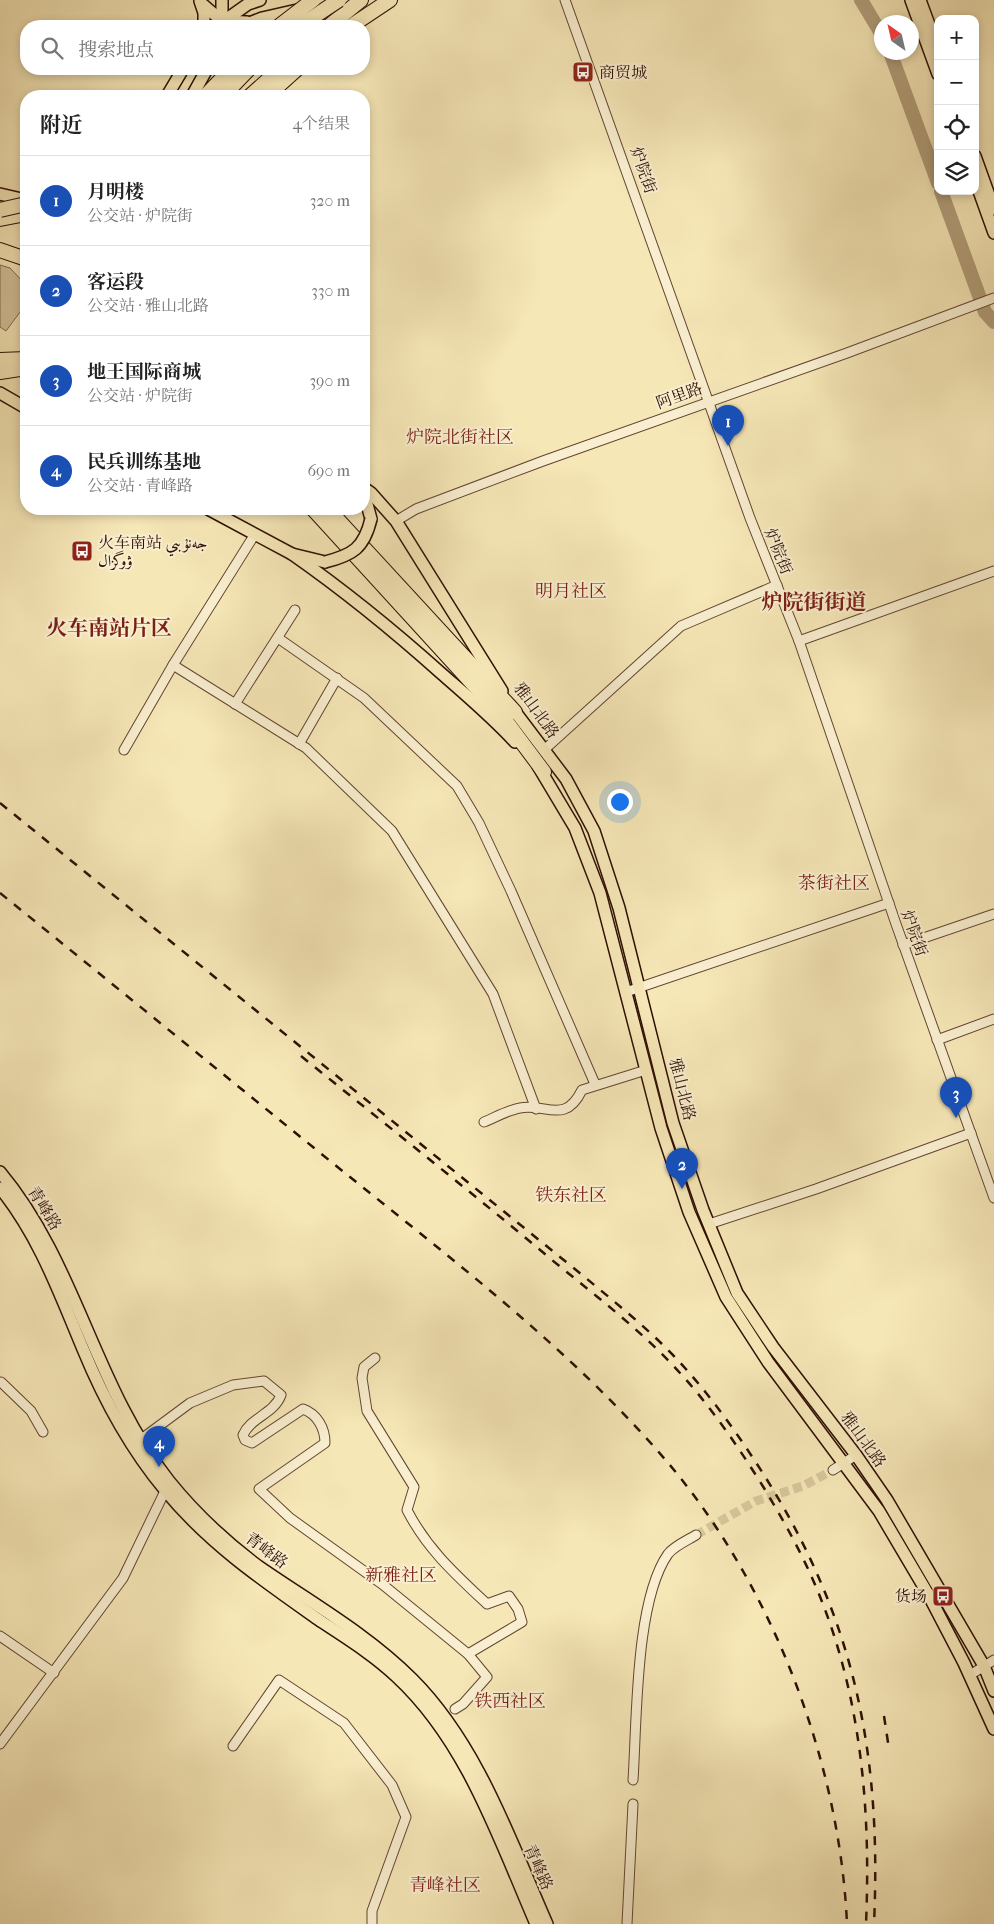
<!DOCTYPE html>
<html lang="zh">
<head>
<meta charset="utf-8">
<style>
	:root { --surface:#fff; --page:#f2f2f2; --text:#222; --muted:#767676; --line:#e0e0e0; --accent:#8f2418 }
	body { margin:0; font-family:"IM FELL French Canon",Amiri,"Noto Serif SC",serif; background:var(--page); color:var(--text) }
	.controls { position:absolute; right:15px; top:15px; display:grid; overflow:hidden; border-radius:10px; box-shadow:0 2px 8px #0003 }
	.controls button { width:45px; height:45px; display:grid; place-items:center; padding:0; border:0; border-bottom:1px solid var(--line); background:var(--surface); color:var(--text); font:25px sans-serif }
	.compass { position:absolute; left:874px; top:15px; width:45px; height:45px; border-radius:50%; background:var(--surface); box-shadow:0 2px 8px #0003; rotate:326deg }
	.you { position:absolute; left:619px; top:801px; width:18px; height:18px; margin:-12px; border:4px solid #fff; border-radius:50%; background:#1a73e8; box-shadow:0 0 0 8px #1a73e833 }
	.badge { display:grid; place-items:center; width:32px; height:32px; border-radius:50%; background:var(--accent); color:#fff; font-size:16px; font-weight:700 }
	.pin { position:absolute; translate:-50% -41px; filter:drop-shadow(0 1px 2px #0008) }
	.pin::after { content:''; position:absolute; top:26px; width:18px; height:15px; background:inherit; clip-path:polygon(0 0,100% 0,50% 100%) }
	.list { margin:0; padding:0; list-style:none }
	h2 { display:flex; justify-content:space-between; align-items:center; height:65px; margin:0; padding:0 20px; font-size:21px }
	h2 small { font-size:16px; font-weight:400; color:var(--muted) }
	.list li { display:grid; grid-template-columns:32px 1fr auto; gap:15px; align-items:center; box-sizing:border-box; height:90px; padding:0 20px; border-top:1px solid var(--line) }
	.list b { display:block; font-size:19px; white-space:nowrap }
	.list p { margin:0; font-size:16px; white-space:nowrap; color:var(--muted) }
	.list em { font-size:16px; font-style:normal; color:var(--muted) }
	.icon { flex:none; width:28px; height:28px; fill:none; stroke:currentColor; stroke-width:2; stroke-linecap:round; stroke-linejoin:round }
	.map { position:relative; flex:none; width:994px; height:1924px; overflow:hidden }
	.search { position:absolute; background:var(--surface); box-shadow:0 2px 8px #0003; left:20px; top:20px; width:350px; height:55px; display:flex; align-items:center; gap:12px; box-sizing:border-box; padding:0 18px; border-radius:20px; color:var(--muted); font-size:19px }
	.panel { position:absolute; background:var(--surface); box-shadow:0 2px 8px #0003; left:20px; top:90px; width:350px; height:425px; border-radius:20px }
	.map>svg:first-child { display:block }
	.green { fill:#d4c299; stroke:#82684e }
	.lines { fill:none; stroke-linecap:round; stroke-linejoin:round }
	.river { stroke:#b29e7a; stroke-width:14 }
	.minor-tunnel { stroke:#d8c79c; stroke-width:9; stroke-dasharray:9 4.5; stroke-linecap:butt }
	.minor-casing { stroke:#614531; stroke-width:11 }
	.major-casing { stroke:#2f0f04; stroke-width:14 }
	.highway-casing { stroke:#2f0f04; stroke-width:16 }
	.minor { stroke:#f9efd0; stroke-width:9 }
	.major { stroke:#f6e7b7; stroke-width:11 }
	.highway { stroke:#f6e7b7; stroke-width:14 }
	.rail { stroke:#2f0f04; stroke-width:2.5; stroke-dasharray:9 9; stroke-linecap:butt }
	.major-bridge-casing { stroke:#2f0f04; stroke-width:14; stroke-linecap:butt }
	.highway-bridge-casing { stroke:#2f0f04; stroke-width:16; stroke-linecap:butt }
	.major-bridge { stroke:#f6e7b7; stroke-width:11 }
	.highway-bridge { stroke:#f6e7b7; stroke-width:14 }
	.labels { text-anchor:middle; stroke-width:4; stroke-linejoin:round; paint-order:stroke }
	.poi-label { font-size:16px; fill:#2f0f04; stroke:#f9efd0; text-anchor:start }
	.street-label { font-size:16px; fill:#2f0f04; stroke:#f9efd0 }
	.neighbourhood-label { font-size:18px; fill:#7a1f14; stroke:#f9efd0 }
	.district-label { font-size:21px; font-weight:bold; fill:#7a1f14; stroke:#f9efd0 }
</style>
</head>
<body>
<div class="map">
<svg width="994" height="1924" viewBox="0 0 994 1924">
	<rect width="100%" height="100%" fill="#f6e7b7"/>
	<filter id="stains"><feTurbulence type="fractalNoise" baseFrequency=".004" numOctaves="4"/><feColorMatrix values="0 0 0 0 .2 0 0 0 0 .09 0 0 0 0 .02 0 0 0 .5 -.17"/></filter>
	<radialGradient id="worn" r=".72"><stop offset=".6" stop-color="#630" stop-opacity="0"/><stop offset="1" stop-color="#630" stop-opacity=".3"/></radialGradient>
	<polygon class="green" points="0,265 10,268 26,285 26,304 6,331 0,327"/>
	<g class="lines">
		<g class="river">
			<polyline points="861,0 882,35"/>
			<polyline points="890,52 938,183"/>
			<polyline points="941,191 985,312 994,322"/>
		</g>
		<polyline class="minor-tunnel" points="696,1535 756,1501 803,1486 833,1470"/>
		<g class="minor-casing">
			<g id="minor">
				<polyline points="565,0 750,518 799,641 896,924 994,1198"/>
				<polyline points="396,521 416,509 543,461 847,353 994,298"/>
				<polyline points="278,638 364,698 457,786 479,823 511,891 595,1084"/>
				<polyline points="799,641 994,571"/>
				<polyline points="173,665 306,748 392,831 493,994 536,1109"/>
				<polyline points="235,704 295,610"/>
				<polyline points="299,744 337,678"/>
				<polyline points="124,750 173,665 255,534"/>
				<polyline points="544,750 681,626 777,585"/>
				<polyline points="903,945 994,914"/>
				<polyline points="626,992 889,903"/>
				<polyline points="937,1040 994,1019"/>
				<path d="M484,1122C496,1117 508,1110 520,1108C546,1103 565,1125 582,1090L646,1070"/>
				<polyline points="709,1224 816,1189 971,1133"/>
				<path d="M375,1358L364,1367L362,1378L367,1411L414,1487L407,1510C427,1549 455,1574 487,1604L509,1596L518,1609L522,1622L468,1654L487,1677L463,1704L455,1709"/>
				<polyline points="1,1382 31,1411 43,1432"/>
				<path d="M140,1440L190,1403L233,1385L264,1381L281,1395C274,1414 251,1417 243,1435L245,1440L252,1443L303,1409C317,1414 325,1428 325,1443L259,1489L290,1518L382,1584L468,1654"/>
				<polyline points="833,1470 856,1455"/>
				<polyline points="0,1636 54,1673"/>
				<polyline points="970,1675 994,1660"/>
				<polyline points="0,1744 123,1578 165,1491 170,1487"/>
				<polyline points="233,1746 279,1680 344,1723 392,1785 406,1817 372,1911 372,1924"/>
				<path d="M633,1780C637,1721 635,1601 668,1554C674,1546 688,1540 696,1535"/>
				<polyline points="627,1924 633,1804"/>
			</g>
		</g>
		<g class="major-casing">
			<g id="major">
				<polyline points="222,0 222,25"/>
				<polyline points="911,0 938,74"/>
				<polyline points="920,0 938,49"/>
				<polyline points="200,1 204,13 204,26"/>
				<polyline points="201,3 222,21 247,22"/>
				<polyline points="217,26 248,4 260,0"/>
				<polyline points="242,26 262,18 333,2"/>
				<polyline points="167,96 183,69"/>
				<polyline points="192,96 207,69"/>
				<polyline points="975,156 994,209"/>
				<polyline points="975,180 994,233"/>
				<polyline points="0,194 26,200"/>
				<polyline points="0,393 26,408"/>
				<polyline points="364,488 371,493 396,521 502,691"/>
				<polyline points="364,493 371,519"/>
				<polyline points="208,509 292,554 325,562"/>
				<path d="M292,554C345,591 394,631 442,674C467,696 492,717 515,742"/>
				<polyline points="510,705 566,779 594,831 619,908 673,1123 703,1210 737,1293 773,1347 856,1455 887,1500 984,1666 994,1691"/>
				<polyline points="538,766 575,828 600,893 661,1128 689,1212 726,1297 768,1362 879,1511 928,1594 964,1663 994,1729"/>
				<path d="M0,1172C77,1264 94,1387 169,1481C194,1512 226,1542 258,1566C310,1602 367,1634 412,1679C478,1745 510,1840 547,1924"/>
				<path d="M0,1188C39,1236 59,1292 83,1349C104,1400 130,1448 165,1490C209,1544 265,1582 322,1622C348,1639 375,1656 397,1677C467,1742 499,1839 536,1924"/>
			</g>
		</g>
		<g class="highway-casing">
			<g id="highway">
				<polyline points="329,26 361,0"/>
				<polyline points="351,26 390,0"/>
				<polyline points="205,96 231,69"/>
				<polyline points="223,96 249,69"/>
				<polyline points="250,96 280,69"/>
				<polyline points="267,96 297,69"/>
				<polyline points="0,219 26,214"/>
				<polyline points="0,250 26,259"/>
				<polyline points="0,360 26,359"/>
				<polyline points="0,372 26,368"/>
				<polyline points="313,509 503,717 544,772"/>
				<polyline points="328,509 515,712"/>
			</g>
		</g>
		<use href="#minor" class="minor"/>
		<use href="#major" class="major"/>
		<use href="#highway" class="highway"/>
		<g class="rail">
			<path d="M0,803L581,1274C617,1304 654,1333 685,1368C711,1397 734,1429 755,1461C853,1610 882,1748 874,1924"/>
			<path d="M0,893C115,986 230,1080 345,1173C458,1264 581,1358 674,1470C775,1593 840,1765 847,1924"/>
			<path d="M301,1056C385,1124 470,1191 552,1260C596,1296 642,1331 680,1373C712,1408 739,1448 764,1488C782,1518 799,1548 813,1580C861,1689 871,1807 866,1924"/>
			<polyline points="884,1716 889,1749"/>
		</g>
		<g class="major-bridge-casing">
			<path id="major-bridge" d="M325,562C353,555 364,548 371,519"/>
		</g>
		<g class="highway-bridge-casing">
			<g id="highway-bridge">
				<polyline points="279,26 313,0"/>
				<polyline points="300,26 339,0"/>
				<polyline points="0,210 26,204"/>
			</g>
		</g>
		<use href="#major-bridge" class="major-bridge"/>
		<use href="#highway-bridge" class="highway-bridge"/>
	</g>
	<defs>
		<g id="bus-square" transform="scale(1.125)"><rect x="-9" y="-9" width="18" height="18" rx="4" fill="#8f2418" stroke="#f9efd0"/><path d="M-5-6H5V4H4V6H2V4H-2V6H-4V4H-5ZM-3.5-4V0h7V-4ZM-3.5 1.2v1.5H-2V1.2ZM2 1.2v1.5H3.5V1.2Z" fill="#fff"/></g>
	</defs>
	<g fill-rule="evenodd">
		<use href="#bus-square" x="583" y="72"/>
		<use href="#bus-square" x="82" y="551"/>
		<use href="#bus-square" x="943" y="1596"/>
	</g>
	<g class="labels">
		<g class="poi-label">
			<text x="599" y="78">商贸城</text>
			<text x="98" y="548">火车南站 جەنۇبىي<tspan x="98" dy="18">ۋوگزال</tspan></text>
			<text x="927" y="1602" text-anchor="end">货场</text>
		</g>
		<g class="street-label">
			<text transform="translate(644 170) rotate(71)" y="6">炉院街</text>
			<text transform="translate(679 395) rotate(-20)" y="6">阿里路</text>
			<text transform="translate(779 551) rotate(68)" y="6">炉院街</text>
			<text transform="translate(537 710) rotate(54)" y="6">雅山北路</text>
			<text transform="translate(915 933) rotate(70)" y="6">炉院街</text>
			<text transform="translate(683 1089) rotate(76)" y="6">雅山北路</text>
			<text transform="translate(45 1208) rotate(58)" y="6">青峰路</text>
			<text transform="translate(864 1439) rotate(54)" y="6">雅山北路</text>
			<text transform="translate(267 1550) rotate(37)" y="6">青峰路</text>
			<text transform="translate(539 1867) rotate(66)" y="6">青峰路</text>
		</g>
		<g class="neighbourhood-label">
			<text x="460" y="443">炉院北街社区</text>
			<text x="571" y="597">明月社区</text>
			<text x="834" y="889">茶街社区</text>
			<text x="571" y="1201">铁东社区</text>
			<text x="401" y="1581">新雅社区</text>
			<text x="510" y="1707">铁西社区</text>
			<text x="445" y="1891">青峰社区</text>
		</g>
		<g class="district-label">
			<text x="814" y="609">炉院街街道</text>
			<text x="109" y="635">火车南站片区</text>
		</g>
	</g>
	<rect width="100%" height="100%" filter="url(#stains)"/>
	<rect width="100%" height="100%" fill="url(#worn)"/>
</svg>
<div class="controls">
<button>+</button>
<button>−</button>
<button><svg class="icon" aria-label="locate" viewBox="0 0 24 24"><circle cx="12" cy="12" r="6"/><path d="M12 2v4M12 18v4M2 12h4M18 12h4"/></svg></button>
<button><svg class="icon" aria-label="layers" viewBox="0 0 24 24"><path d="M12 4l9 5-9 5-9-5zM3 14l9 5 9-5"/></svg></button>
</div>
<svg class="compass" viewBox="-18 -18 36 36"><path d="M0-13l5 13h-10z" fill="#e53935"/><path d="M0 13l5-13h-10z" fill="#767676"/></svg>
<div class="you"></div>
<div class="pin badge" style="left:728px;top:446px;background:#1a4fb4">1</div>
<div class="pin badge" style="left:682px;top:1189px;background:#1a4fb4">2</div>
<div class="pin badge" style="left:956px;top:1118px;background:#1a4fb4">3</div>
<div class="pin badge" style="left:159px;top:1467px;background:#1a4fb4">4</div>
<div class="search"><svg class="icon" aria-label="search" viewBox="0 0 24 24"><circle cx="10" cy="10" r="6"/><path d="M15 15l6 6"/></svg>搜索地点</div>
<section class="panel">
<h2>附近<small>4个结果</small></h2>
<ul class="list">
<li><span class="badge" style="background:#1a4fb4">1</span><div><b>月明楼</b><p>公交站 · 炉院街</p></div><em>320 m</em></li>
<li><span class="badge" style="background:#1a4fb4">2</span><div><b>客运段</b><p>公交站 · 雅山北路</p></div><em>330 m</em></li>
<li><span class="badge" style="background:#1a4fb4">3</span><div><b>地王国际商城</b><p>公交站 · 炉院街</p></div><em>390 m</em></li>
<li><span class="badge" style="background:#1a4fb4">4</span><div><b>民兵训练基地</b><p>公交站 · 青峰路</p></div><em>690 m</em></li>
</ul>
</section>
</div>
</body>
</html>
